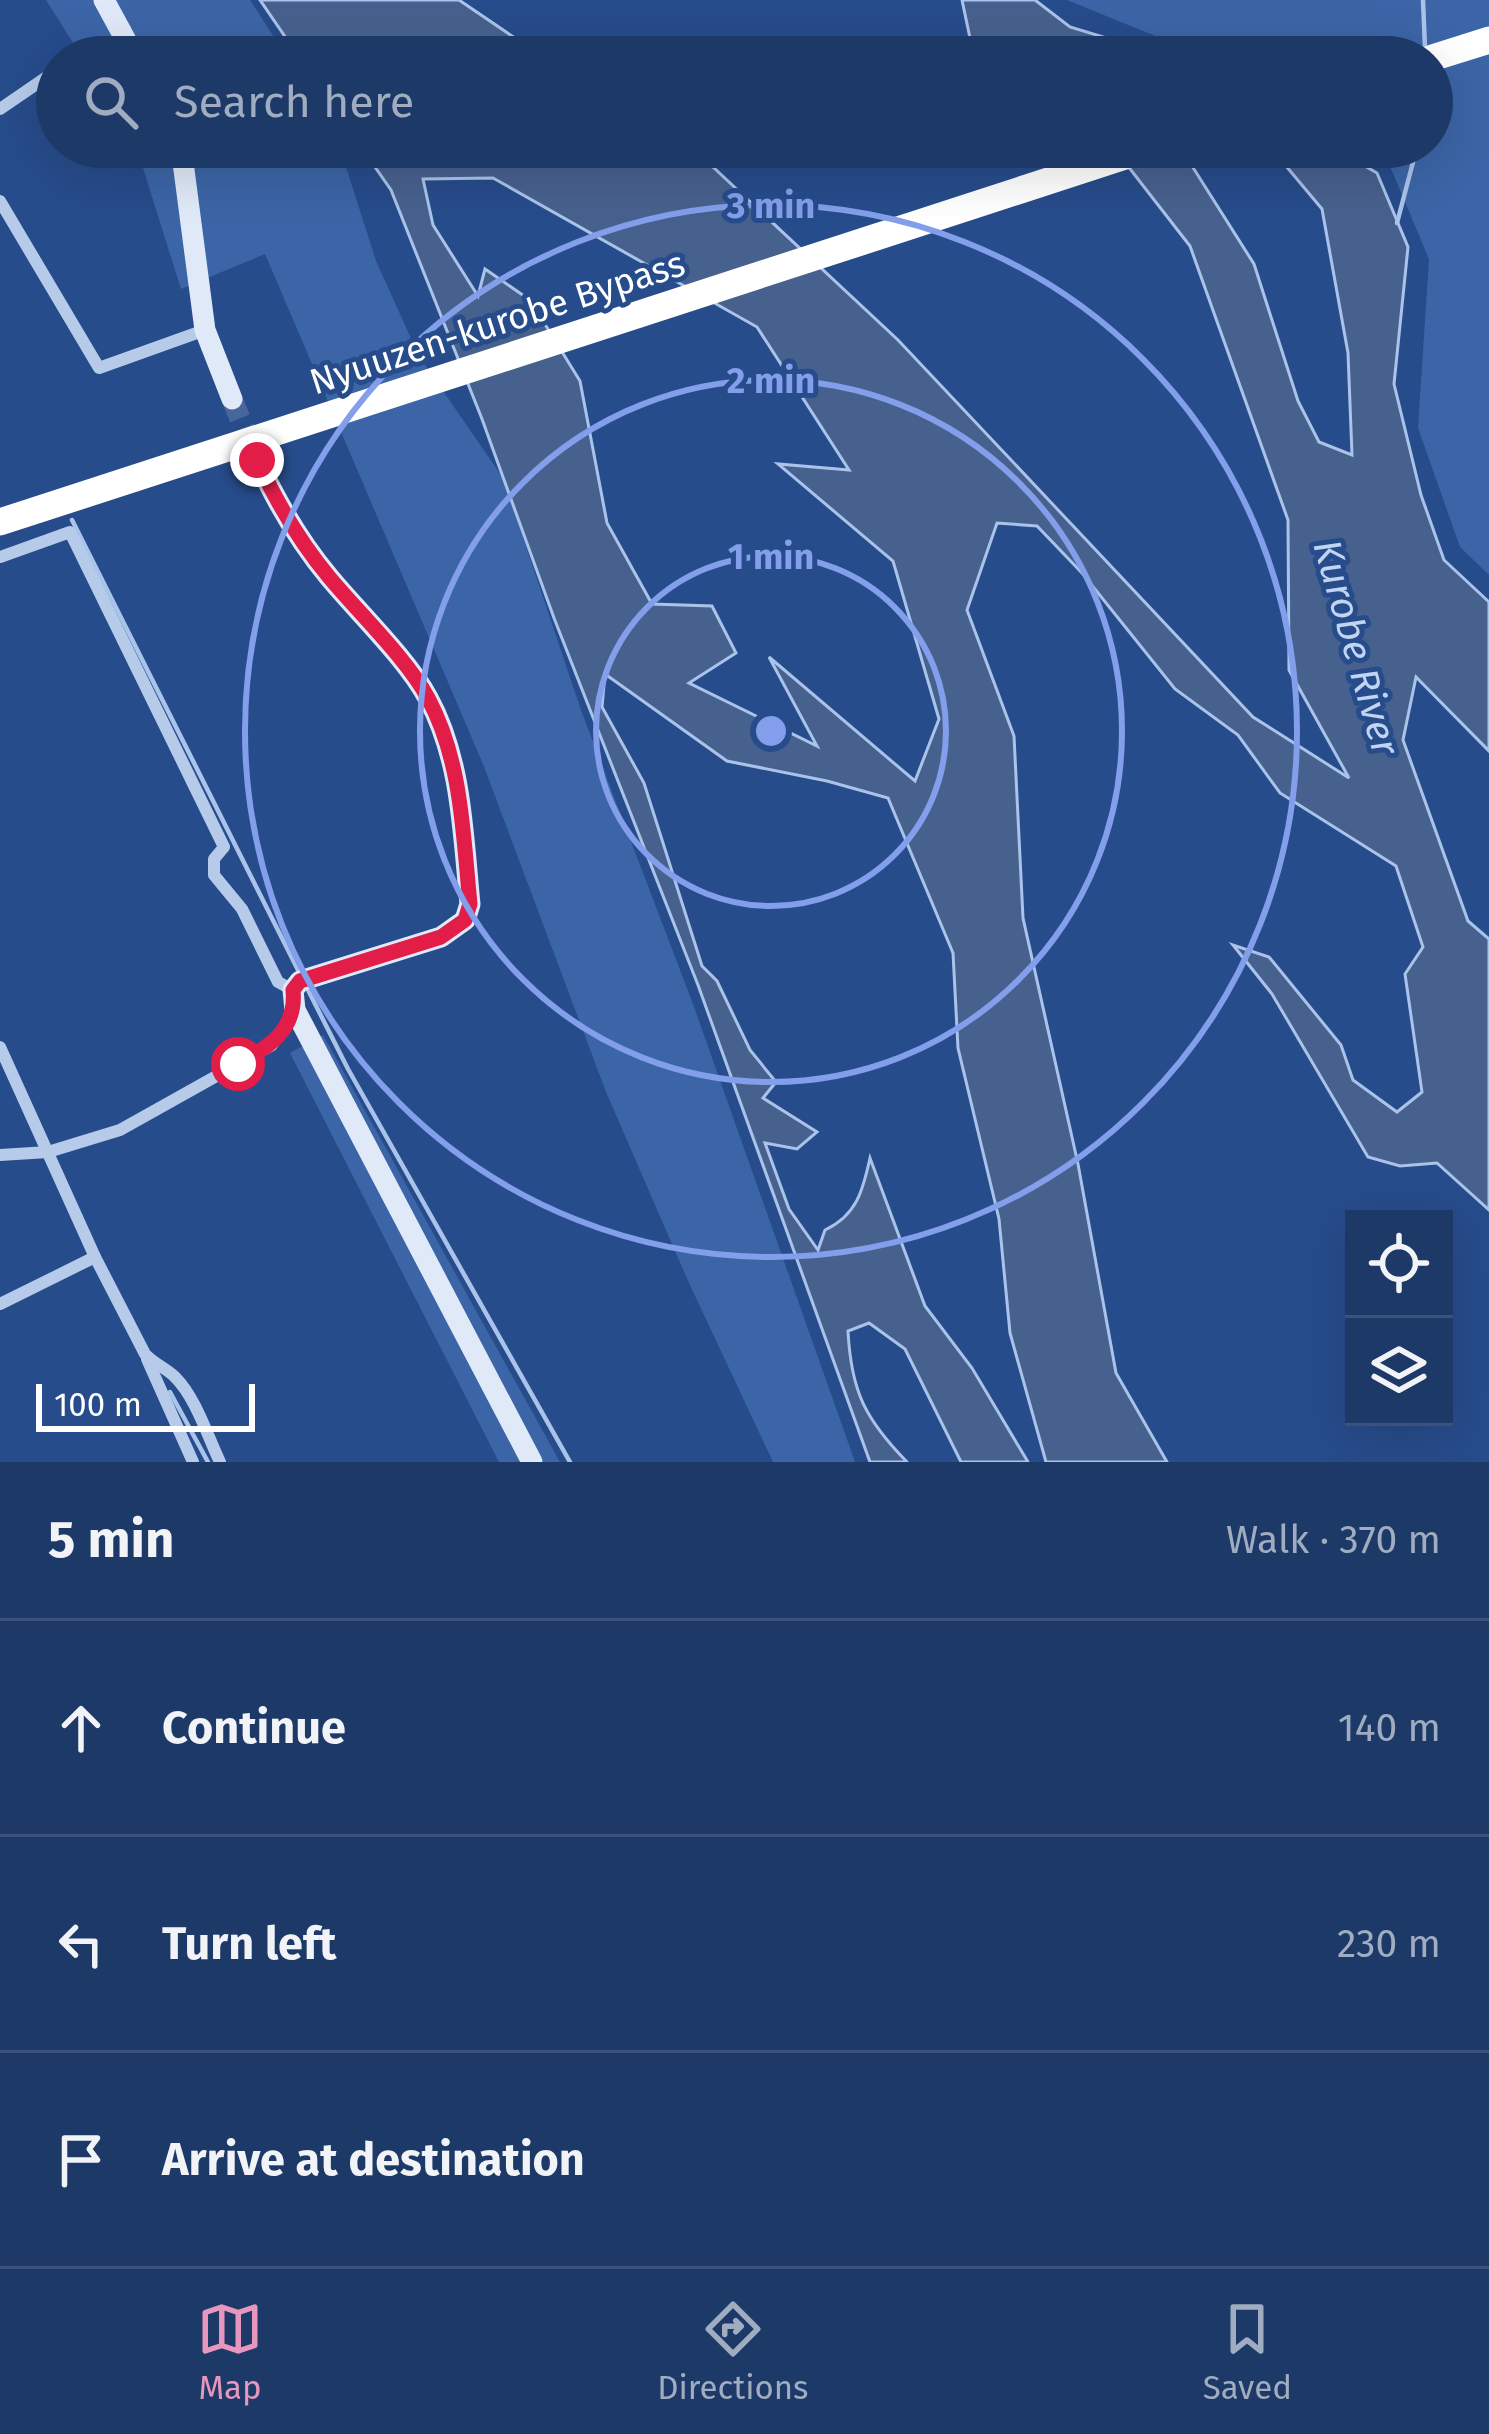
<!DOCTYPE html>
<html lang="en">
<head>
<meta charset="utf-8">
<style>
	:root { --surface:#1d3968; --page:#2a4471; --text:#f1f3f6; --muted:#a0acc0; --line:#3b537c; --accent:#e797bd }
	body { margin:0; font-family:"Fira Sans",sans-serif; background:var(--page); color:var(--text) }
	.controls { position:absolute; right:36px; bottom:36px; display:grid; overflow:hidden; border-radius:0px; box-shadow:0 12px 48px #0002 }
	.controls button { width:108px; height:108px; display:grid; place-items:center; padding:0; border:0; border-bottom:3px solid var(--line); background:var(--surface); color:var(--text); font:60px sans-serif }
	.scale { position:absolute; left:36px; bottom:30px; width:219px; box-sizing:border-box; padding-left:12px; border:6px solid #fff; border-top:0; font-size:33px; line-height:42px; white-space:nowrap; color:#fff; -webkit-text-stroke:9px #274c8b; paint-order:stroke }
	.stop { position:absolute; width:36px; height:36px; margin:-27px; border:9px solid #e11d48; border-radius:50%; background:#fff }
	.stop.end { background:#e11d48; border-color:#fff; box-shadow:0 3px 12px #0008 }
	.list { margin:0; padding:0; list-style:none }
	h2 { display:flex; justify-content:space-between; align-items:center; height:156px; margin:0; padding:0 48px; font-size:51px }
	h2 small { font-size:39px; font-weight:400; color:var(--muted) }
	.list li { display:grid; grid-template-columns:78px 1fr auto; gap:36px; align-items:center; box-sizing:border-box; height:216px; padding:0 48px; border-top:3px solid var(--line) }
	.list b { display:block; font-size:45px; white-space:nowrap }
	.list em { font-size:39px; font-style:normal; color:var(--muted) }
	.icon { flex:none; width:66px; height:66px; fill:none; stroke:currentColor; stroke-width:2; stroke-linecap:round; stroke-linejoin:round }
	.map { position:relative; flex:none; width:1489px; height:1462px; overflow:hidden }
	.search { position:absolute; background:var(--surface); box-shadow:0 12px 48px #0002; left:36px; right:36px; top:36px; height:132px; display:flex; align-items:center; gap:30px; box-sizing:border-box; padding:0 42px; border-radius:66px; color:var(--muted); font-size:45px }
	.sheet { height:804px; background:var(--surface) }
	nav { display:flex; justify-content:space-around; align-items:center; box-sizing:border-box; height:168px; border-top:3px solid var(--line); background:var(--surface); font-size:33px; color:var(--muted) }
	nav a { display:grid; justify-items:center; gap:6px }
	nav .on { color:var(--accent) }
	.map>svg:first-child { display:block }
	.green { fill:#3c65a7 }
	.water { fill:#47618e; stroke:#aac3ea; stroke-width:3; fill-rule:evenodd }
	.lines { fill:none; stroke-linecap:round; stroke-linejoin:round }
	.stream { stroke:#aac3ea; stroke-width:4.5 }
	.secondary-tunnel { stroke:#47679c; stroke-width:21; stroke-dasharray:21 10; stroke-linecap:butt }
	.street { stroke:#b6caea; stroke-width:12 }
	.secondary { stroke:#e0e9f8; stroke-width:21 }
	.highway { stroke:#fff; stroke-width:27 }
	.route { stroke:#e11d48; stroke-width:15 }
	.ring { fill:none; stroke:#839eea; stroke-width:6 }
	.labels { text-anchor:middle; stroke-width:10; stroke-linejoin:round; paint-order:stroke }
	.street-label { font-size:36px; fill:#fff; stroke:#274c8b }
	.water-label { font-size:39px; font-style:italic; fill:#c1d4f1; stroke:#274c8b }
	.centre { fill:#839eea; stroke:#274c8b; stroke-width:6 }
	.ring-label { font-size:36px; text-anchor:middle; font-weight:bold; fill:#839eea; stroke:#274c8b; stroke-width:10; stroke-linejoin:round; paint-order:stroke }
</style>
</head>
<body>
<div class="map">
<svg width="1489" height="1462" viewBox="0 0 1489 1462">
	<rect width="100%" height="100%" fill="#274c8b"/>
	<g class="green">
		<polygon points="46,0 250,0 287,57 82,57"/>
		<polygon points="1067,0 1489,0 1489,575 1460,547 1418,428 1429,259 1389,164 1361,147 1432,147 1432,57 1207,57"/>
		<polygon points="132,147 335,147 347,170 376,261 419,356 503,478 582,713 693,1004 855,1462 773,1462 689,1283 606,1092 483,764 265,254 181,289 143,168"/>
		<polygon points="323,1035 560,1462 499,1462 290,1053"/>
	</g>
	<g class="water">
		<polygon points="260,0 459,0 543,57 299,57"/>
		<polygon points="962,0 1035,0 1070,27 1169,57 1000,57 970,38"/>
		<path d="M361,147H688L699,154L898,340L1253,717L1349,778L1289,670L1288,520L1190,246L1113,147H1180L1254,264L1298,401L1319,442L1352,455L1348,353L1322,209L1270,147H1332L1377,173L1408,247L1394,384L1421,495L1444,560L1489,602V751L1416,677L1403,740L1468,921L1489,939V1210L1437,1163L1400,1166L1368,1157L1272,994L1233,945L1269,957L1341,1045L1353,1080L1397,1112L1422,1092L1405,974L1423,947L1396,866L1280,793L1238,735L1175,689L1082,573L1037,526L997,523L967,610L1014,736L1023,918L1078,1164L1116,1373L1167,1462H1046L1010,1333L999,1219L958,1048L953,953L888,798L827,781L727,761L605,674L602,707L644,783L702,966L717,981L750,1050L776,1082L763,1098L817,1132L797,1149L765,1143L789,1209L818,1250L825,1230C857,1215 863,1190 870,1158L925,1306L972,1368L1028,1462H961L905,1349L869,1323L848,1331C851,1391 865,1419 907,1462H870L698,985L554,618L482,419L391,190ZM493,178L757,327L849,470L778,464L893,561L939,719L915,781L769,657L817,746L689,683L736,653L712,606L652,604L607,523L580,381L530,300L485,269L478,296L433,225L423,179Z"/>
	</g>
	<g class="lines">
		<g class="stream">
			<polyline points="1423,0 1425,48"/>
			<polyline points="1397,223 1417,147"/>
			<polyline points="72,520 301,976"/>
			<polyline points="306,986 348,1069 570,1462"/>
			<polyline points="170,1392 208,1462"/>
		</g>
		<polyline class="secondary-tunnel" points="232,399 254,453"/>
		<g class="street">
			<polyline points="0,109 57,70"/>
			<polyline points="0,201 99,368 205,330"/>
			<polyline points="0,557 70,532 224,847 214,859 214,875 242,909 278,982 293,990"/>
			<path d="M0,1047L95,1257L145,1354C154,1364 166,1368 175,1377C196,1398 207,1435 220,1462"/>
			<polyline points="0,1155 48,1152 120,1130 272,1045 295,1011"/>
			<polyline points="0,1304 95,1257"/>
			<polyline points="147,1359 193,1462"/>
		</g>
		<g class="secondary">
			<polyline points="104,0 135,57"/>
			<polyline points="181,147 205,330 232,399"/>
			<path d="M257,460C276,501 299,541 329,577C358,612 407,659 428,698C462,760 463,835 470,904L465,920L441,937L300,981L293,990L295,1010L532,1462"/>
		</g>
		<g class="highway">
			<polyline points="1432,58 1489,40"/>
			<polyline points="0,522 1153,147"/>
		</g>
	</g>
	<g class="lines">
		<path class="route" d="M238,1064C269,1047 297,1030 293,990L300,981L441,937L465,920L470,904C463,835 462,761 428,698C407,659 358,612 329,577C299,541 276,501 257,460"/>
	</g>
	<g class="ring">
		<circle cx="771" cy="731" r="175"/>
		<circle cx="771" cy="731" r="351"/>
		<circle cx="771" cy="731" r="526"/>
	</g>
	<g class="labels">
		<g class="street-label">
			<text transform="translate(497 322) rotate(-18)" y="13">Nyuuzen-kurobe Bypass</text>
		</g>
		<g class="water-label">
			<text transform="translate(1357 647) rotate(74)" y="14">Kurobe River</text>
		</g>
	</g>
	<circle cx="771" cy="731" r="18" class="centre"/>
	<g class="ring-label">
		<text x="771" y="218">3 min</text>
		<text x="771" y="393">2 min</text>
		<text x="771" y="569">1 min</text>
	</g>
</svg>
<div class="controls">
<button><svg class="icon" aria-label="locate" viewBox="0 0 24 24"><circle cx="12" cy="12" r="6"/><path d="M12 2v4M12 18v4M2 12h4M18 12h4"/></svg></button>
<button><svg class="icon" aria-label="layers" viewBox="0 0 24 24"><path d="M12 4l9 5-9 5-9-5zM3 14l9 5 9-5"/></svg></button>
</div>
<div class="scale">100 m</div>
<div class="stop" style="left:238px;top:1064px"></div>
<div class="stop end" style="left:257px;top:460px"></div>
<div class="search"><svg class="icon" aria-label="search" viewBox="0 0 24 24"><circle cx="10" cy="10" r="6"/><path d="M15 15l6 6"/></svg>Search here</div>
</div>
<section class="sheet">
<h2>5 min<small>Walk · 370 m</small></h2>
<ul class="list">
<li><svg class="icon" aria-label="ahead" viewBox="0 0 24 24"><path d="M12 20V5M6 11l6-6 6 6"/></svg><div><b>Continue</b></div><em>140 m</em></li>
<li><svg class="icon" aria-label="left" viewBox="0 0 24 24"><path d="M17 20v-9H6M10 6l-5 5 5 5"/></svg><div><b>Turn left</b></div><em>230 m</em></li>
<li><svg class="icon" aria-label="arrive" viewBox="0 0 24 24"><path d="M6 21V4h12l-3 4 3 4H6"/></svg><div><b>Arrive at destination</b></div></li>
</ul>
</section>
<nav>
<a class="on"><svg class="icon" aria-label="map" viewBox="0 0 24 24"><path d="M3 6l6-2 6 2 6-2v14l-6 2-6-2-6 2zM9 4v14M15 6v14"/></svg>Map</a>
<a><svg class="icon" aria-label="directions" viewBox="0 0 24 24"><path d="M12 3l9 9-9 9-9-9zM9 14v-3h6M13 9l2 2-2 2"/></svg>Directions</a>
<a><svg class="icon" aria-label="saved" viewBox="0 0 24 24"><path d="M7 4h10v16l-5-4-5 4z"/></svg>Saved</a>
</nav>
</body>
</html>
